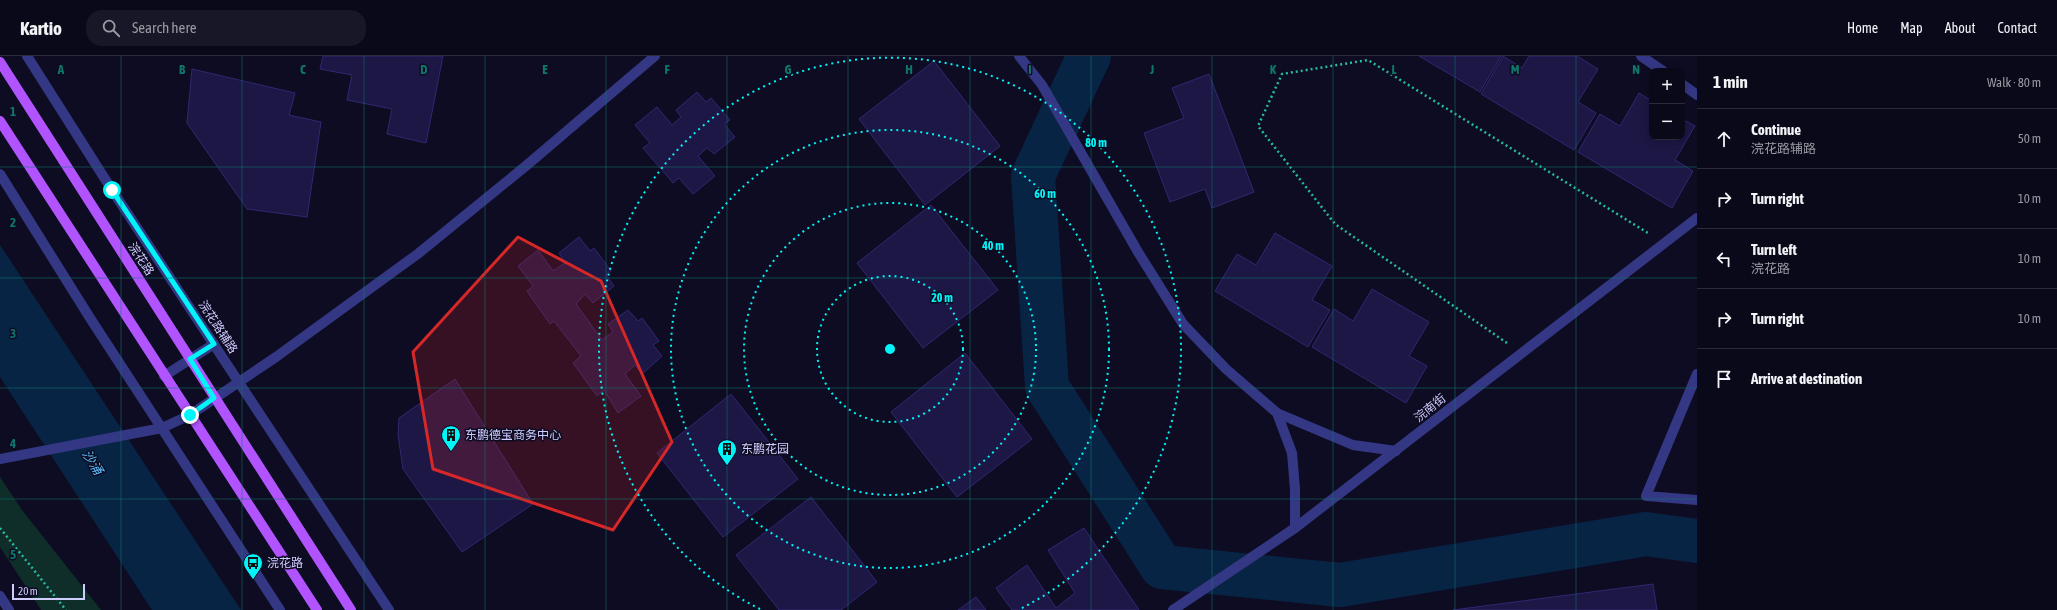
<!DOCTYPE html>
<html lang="en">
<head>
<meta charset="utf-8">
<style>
	:root { --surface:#0a091a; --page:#181727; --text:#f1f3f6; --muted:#999aa2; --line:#2a2a39 }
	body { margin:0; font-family:"Asap Condensed","Noto Sans SC",sans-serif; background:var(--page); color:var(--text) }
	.controls { position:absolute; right:12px; top:12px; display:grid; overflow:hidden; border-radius:8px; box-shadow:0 2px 10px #0003 }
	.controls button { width:36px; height:36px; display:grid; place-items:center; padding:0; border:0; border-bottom:1px solid var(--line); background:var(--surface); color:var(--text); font:20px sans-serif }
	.scale { position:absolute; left:12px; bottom:10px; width:73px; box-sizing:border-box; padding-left:4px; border:2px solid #cfcdff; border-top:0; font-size:11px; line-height:14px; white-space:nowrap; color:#cfcdff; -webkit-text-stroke:3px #0e0c22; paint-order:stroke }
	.stop { position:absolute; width:12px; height:12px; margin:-9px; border:3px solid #00f5f8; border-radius:50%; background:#fff }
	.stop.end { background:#00f5f8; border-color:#fff; box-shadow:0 1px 4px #0008 }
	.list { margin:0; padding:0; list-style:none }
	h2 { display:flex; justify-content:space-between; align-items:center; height:52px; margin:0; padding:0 16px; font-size:17px }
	h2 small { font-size:13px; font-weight:400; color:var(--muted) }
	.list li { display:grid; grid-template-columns:26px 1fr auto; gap:12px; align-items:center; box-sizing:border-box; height:60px; padding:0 16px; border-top:1px solid var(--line) }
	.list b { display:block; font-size:15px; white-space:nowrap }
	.list p { margin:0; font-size:13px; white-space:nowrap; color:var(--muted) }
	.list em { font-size:13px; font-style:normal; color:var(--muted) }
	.icon { flex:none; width:22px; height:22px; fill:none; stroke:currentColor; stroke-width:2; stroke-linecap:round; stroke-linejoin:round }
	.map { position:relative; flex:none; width:1697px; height:554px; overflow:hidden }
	header { display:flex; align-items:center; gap:24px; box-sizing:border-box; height:56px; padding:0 20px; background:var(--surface); border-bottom:1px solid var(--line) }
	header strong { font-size:19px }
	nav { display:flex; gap:22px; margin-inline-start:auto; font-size:14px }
	.search { width:280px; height:36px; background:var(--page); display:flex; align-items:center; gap:10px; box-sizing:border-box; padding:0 14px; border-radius:16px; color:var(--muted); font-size:15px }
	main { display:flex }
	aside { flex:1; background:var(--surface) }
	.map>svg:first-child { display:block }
	.green { fill:#0f2d29 }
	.water { fill:#082445 }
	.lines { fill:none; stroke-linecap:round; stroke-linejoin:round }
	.river { stroke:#082445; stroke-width:44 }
	.building { fill:#1c1744; stroke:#302872 }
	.path { stroke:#26baa4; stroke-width:2.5; stroke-dasharray:2 3; stroke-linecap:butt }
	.minor { stroke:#343884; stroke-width:10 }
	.major { stroke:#b154ff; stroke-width:10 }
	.route { stroke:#00f5f8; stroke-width:5 }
	.marked { fill:#d62828; fill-opacity:0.2; stroke:#d62828; stroke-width:3; stroke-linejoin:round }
	.grid { fill:none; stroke:#0f766e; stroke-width:1; stroke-opacity:0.55 }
	.ring { fill:none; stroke:#00f5f8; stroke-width:2; stroke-dasharray:2 4 }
	.labels { text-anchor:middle; stroke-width:3; stroke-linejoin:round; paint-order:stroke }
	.street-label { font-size:12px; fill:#cfcdff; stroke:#0e0c22 }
	.poi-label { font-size:12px; fill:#cfcdff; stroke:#0e0c22; text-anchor:start }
	.water-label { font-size:13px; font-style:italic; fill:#5bc1ff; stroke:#0e0c22 }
	.grid-label { font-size:13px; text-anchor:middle; font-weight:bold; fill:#0f766e; stroke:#0e0c22; stroke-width:3; stroke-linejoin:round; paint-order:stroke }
	.centre { fill:#00f5f8; stroke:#0e0c22; stroke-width:2 }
	.ring-label { font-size:12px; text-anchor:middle; font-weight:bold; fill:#00f5f8; stroke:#0e0c22; stroke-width:3; stroke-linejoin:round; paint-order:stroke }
</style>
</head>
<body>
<header>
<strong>Kartio</strong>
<div class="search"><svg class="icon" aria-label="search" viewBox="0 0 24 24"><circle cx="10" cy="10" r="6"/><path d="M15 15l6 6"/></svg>Search here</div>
<nav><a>Home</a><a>Map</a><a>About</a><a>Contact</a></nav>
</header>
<main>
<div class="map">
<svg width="1697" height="554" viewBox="0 0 1697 554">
	<rect width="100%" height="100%" fill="#0e0c22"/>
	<polygon class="green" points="0,421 22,454 101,554 41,554 0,491"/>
	<polygon class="water" points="0,189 241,554 152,554 0,321"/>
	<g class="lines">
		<polyline class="river" points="1089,0 1033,120 1047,331 1162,511 1340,529 1646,478 1697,485"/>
	</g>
	<g class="building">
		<polygon points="323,0 443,0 426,87 387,78 392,53 347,44 352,19 320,13"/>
		<polygon points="1419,0 1501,0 1480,36"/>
		<polygon points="1503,0 1522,12 1529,0 1577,0 1598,13 1578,46 1596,57 1574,94 1481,38"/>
		<polygon points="934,5 1000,90 925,149 859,63"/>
		<polygon points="192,13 295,37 289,59 321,66 307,161 247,153 187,67"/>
		<polygon points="1209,18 1254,136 1212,152 1205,133 1170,146 1144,77 1184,62 1172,32"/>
		<polygon points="697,36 706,46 711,42 730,64 724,68 735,81 714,98 707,92 698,100 715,120 693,138 679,122 673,127 643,92 650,87 635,69 657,51 672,69 681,61 676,54"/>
		<polygon points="1639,37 1652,45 1652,81 1682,81 1682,63 1695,70 1675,104 1693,115 1672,152 1578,96 1600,58 1620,70"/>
		<polygon points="931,149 998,234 923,292 857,207"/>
		<polygon points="1275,177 1332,210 1312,244 1330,254 1308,291 1215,235 1237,198 1256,209"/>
		<polygon points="579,181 590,195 594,192 611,215 606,219 614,230 593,247 585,238 576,248 602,284 613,276 608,268 628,254 638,265 642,262 659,285 653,289 662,300 642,318 635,309 625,318 641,340 618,357 604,334 597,340 573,307 581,300 554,265 550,268 527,235 533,230 518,210 538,194 553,215 565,207 559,197"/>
		<polygon points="1372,233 1429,266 1409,300 1427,310 1406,347 1312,291 1334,253 1353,265"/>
		<polygon points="965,297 1032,383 957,441 891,356"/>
		<polygon points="455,323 533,448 462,496 403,413 398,379 399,362"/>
		<polygon points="731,338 798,423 723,481 657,397"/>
		<polygon points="811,441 877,526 841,554 779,554 736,499"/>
		<polygon points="1084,472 1139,554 1012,554 996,532 1027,509 1056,552 1075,537 1048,494"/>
		<polygon points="1653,528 1657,554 1453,554"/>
		<polygon points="976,541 986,554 958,554"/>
	</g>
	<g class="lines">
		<g class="path">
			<polyline points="1507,287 1335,168 1258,70 1282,18 1368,4 1648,177"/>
			<polyline points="0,472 66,554"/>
		</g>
		<g class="minor">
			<polyline points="27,0 112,134 389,554"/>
			<polyline points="1019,0 1042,29 1138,196 1183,268 1226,313 1277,357 1353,389 1396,395"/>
			<polyline points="1641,0 1663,15"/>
			<polyline points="1682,28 1697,39"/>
			<polyline points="0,118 90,262 280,554"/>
			<polyline points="1697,318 1646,440 1697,444"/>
			<polyline points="164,320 214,288"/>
			<polyline points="1277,357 1292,397 1295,433 1295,472"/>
			<polyline points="0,403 162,372 190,359 276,301 419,197 527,109 655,0"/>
			<polyline points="0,540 9,554"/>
			<polyline points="1173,554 1295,472 1697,162"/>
		</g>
		<g class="major">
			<polyline points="0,6 351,554"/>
			<polyline points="0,65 317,554"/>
		</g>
	</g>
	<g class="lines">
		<polyline class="route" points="112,134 214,288 190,303 214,342 190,359"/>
	</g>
	<path class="marked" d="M518,181L601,225L672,386L613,474L433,413L413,296Z"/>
	<path class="grid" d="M121,0V554M242,0V554M364,0V554M485,0V554M606,0V554M727,0V554M848,0V554M970,0V554M1091,0V554M1212,0V554M1333,0V554M1455,0V554M1576,0V554M0,111H1697M0,222H1697M0,332H1697M0,443H1697"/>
	<g class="ring">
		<circle cx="890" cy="293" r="73"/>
		<circle cx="890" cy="293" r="146"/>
		<circle cx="890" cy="293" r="219"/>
		<path d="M760 553A291 291 0 1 1 1020 553"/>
	</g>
	<defs>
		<g id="building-pin" transform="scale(1)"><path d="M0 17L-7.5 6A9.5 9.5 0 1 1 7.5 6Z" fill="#00f5f8" stroke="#0e0c22"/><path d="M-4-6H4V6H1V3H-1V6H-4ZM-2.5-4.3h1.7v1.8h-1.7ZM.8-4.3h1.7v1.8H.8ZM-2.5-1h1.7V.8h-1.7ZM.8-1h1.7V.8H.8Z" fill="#111"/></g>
		<g id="bus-pin" transform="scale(1)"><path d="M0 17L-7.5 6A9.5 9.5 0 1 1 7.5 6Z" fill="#00f5f8" stroke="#0e0c22"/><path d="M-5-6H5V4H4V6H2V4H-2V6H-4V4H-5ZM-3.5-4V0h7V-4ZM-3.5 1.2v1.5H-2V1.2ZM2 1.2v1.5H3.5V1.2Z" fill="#111"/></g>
	</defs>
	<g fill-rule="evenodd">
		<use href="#building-pin" x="451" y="379"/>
		<use href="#building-pin" x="727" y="393"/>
		<use href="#bus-pin" x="253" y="507"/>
	</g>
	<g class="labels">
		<g class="street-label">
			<text transform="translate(141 203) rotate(57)" y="4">浣花路</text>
			<text transform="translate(218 271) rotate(57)" y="4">浣花路辅路</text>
			<text transform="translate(1430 352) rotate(-39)" y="4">浣南街</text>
		</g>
		<g class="poi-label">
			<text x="465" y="383">东鹏德宝商务中心</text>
			<text x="741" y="397">东鹏花园</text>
			<text x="267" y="511">浣花路</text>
		</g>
		<g class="water-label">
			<text transform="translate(93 406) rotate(58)" y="5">沙涌</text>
		</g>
	</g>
	<g class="grid-label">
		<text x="61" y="18">A</text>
		<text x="182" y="18">B</text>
		<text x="303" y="18">C</text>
		<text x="424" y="18">D</text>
		<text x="545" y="18">E</text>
		<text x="667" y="18">F</text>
		<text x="788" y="18">G</text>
		<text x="909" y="18">H</text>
		<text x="1030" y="18">I</text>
		<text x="1152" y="18">J</text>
		<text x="1273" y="18">K</text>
		<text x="1394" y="18">L</text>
		<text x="1515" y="18">M</text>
		<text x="1636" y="18">N</text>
		<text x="13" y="60">1</text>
		<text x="13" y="171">2</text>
		<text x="13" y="282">3</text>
		<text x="13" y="392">4</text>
		<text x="13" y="503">5</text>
	</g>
	<circle cx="890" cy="293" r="6" class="centre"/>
	<g class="ring-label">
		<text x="1096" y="91">80 m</text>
		<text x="1045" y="142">60 m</text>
		<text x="993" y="194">40 m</text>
		<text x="942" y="246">20 m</text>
	</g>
</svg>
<div class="controls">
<button>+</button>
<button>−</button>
</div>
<div class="scale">20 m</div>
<div class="stop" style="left:112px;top:134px"></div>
<div class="stop end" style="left:190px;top:359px"></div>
</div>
<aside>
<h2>1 min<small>Walk · 80 m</small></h2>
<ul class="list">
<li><svg class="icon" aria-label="ahead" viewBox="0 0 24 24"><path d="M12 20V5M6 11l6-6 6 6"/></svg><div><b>Continue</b><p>浣花路辅路</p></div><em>50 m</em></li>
<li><svg class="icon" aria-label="right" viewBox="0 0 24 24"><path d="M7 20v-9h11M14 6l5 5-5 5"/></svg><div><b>Turn right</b></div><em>10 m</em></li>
<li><svg class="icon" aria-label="left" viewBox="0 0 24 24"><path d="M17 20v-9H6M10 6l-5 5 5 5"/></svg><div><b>Turn left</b><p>浣花路</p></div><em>10 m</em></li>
<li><svg class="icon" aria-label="right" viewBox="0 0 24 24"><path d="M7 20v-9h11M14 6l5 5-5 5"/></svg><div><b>Turn right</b></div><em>10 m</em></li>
<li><svg class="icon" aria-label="arrive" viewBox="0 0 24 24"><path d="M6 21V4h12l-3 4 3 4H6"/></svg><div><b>Arrive at destination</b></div></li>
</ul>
</aside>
</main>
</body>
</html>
